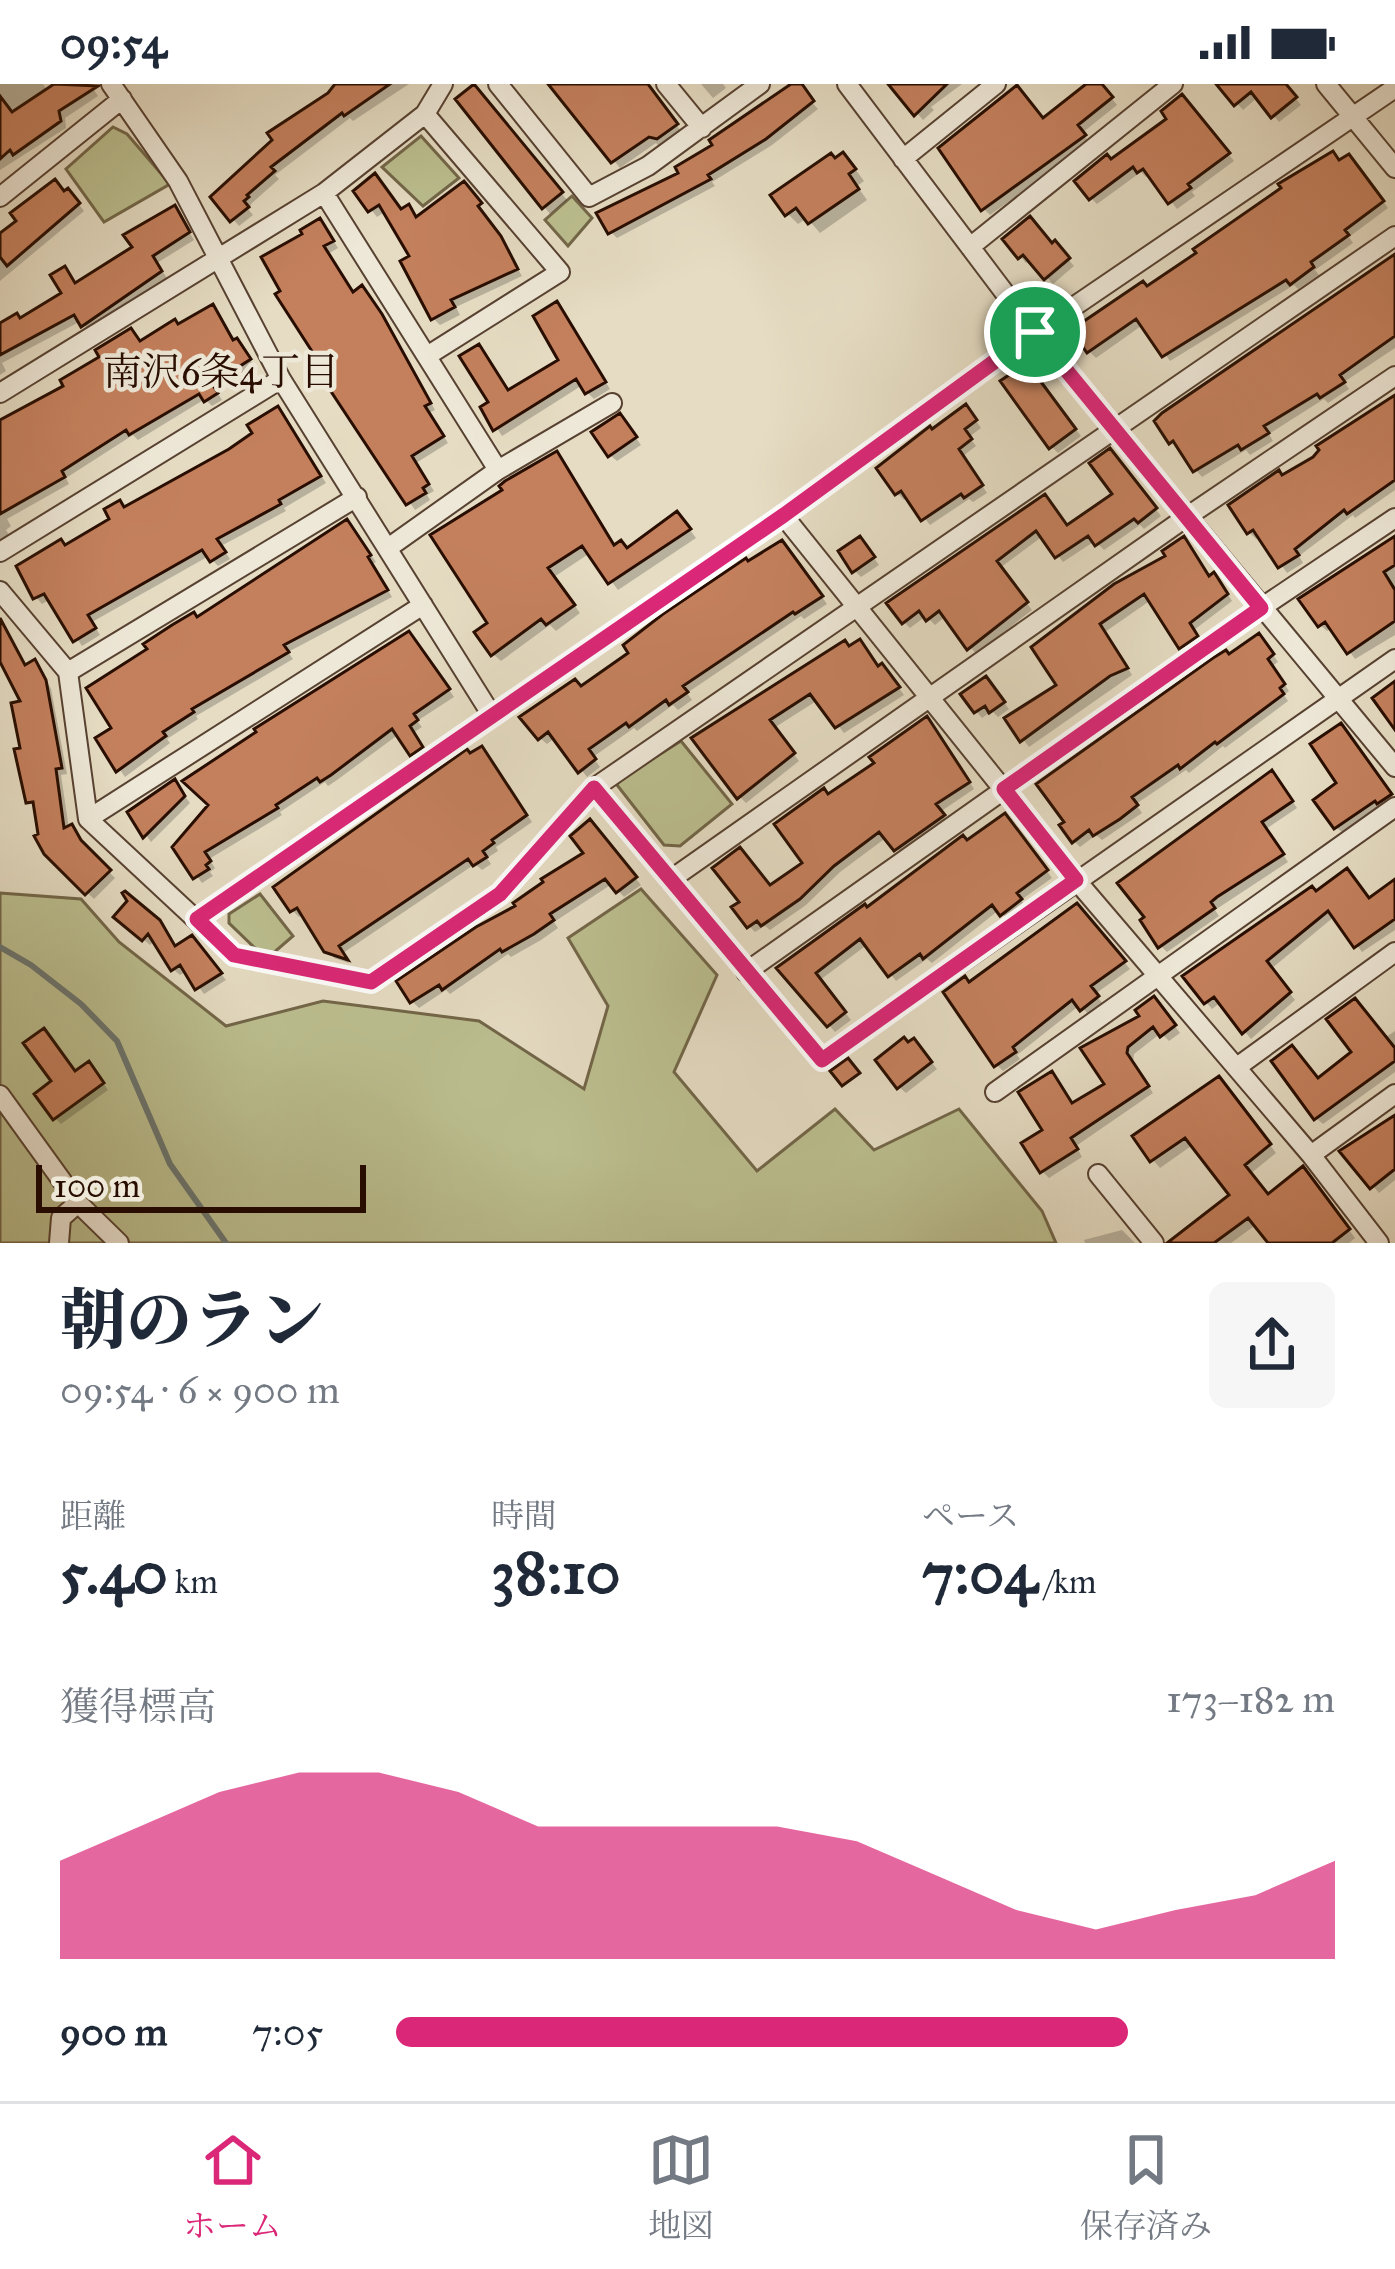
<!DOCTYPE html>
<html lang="ja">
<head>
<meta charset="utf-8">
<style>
	:root { --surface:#fff; --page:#f6f6f7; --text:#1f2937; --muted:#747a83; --line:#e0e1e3; --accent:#db2777 }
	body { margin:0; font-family:"IM FELL Great Primer","Noto Serif JP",serif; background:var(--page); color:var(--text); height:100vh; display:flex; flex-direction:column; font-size:45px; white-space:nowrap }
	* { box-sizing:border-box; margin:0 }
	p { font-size:39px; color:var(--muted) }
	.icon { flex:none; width:66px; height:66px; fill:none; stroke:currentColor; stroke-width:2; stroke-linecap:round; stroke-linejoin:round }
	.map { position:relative; height:1159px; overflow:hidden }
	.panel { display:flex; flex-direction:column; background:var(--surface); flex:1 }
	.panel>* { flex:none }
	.scale { position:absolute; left:36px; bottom:30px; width:330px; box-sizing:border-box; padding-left:12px; border:6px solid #280d00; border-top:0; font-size:33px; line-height:42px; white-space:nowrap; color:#280d00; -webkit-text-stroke:9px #eee8d8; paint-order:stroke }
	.pin { position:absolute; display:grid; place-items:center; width:102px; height:102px; color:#fff; margin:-51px; border:6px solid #fff; border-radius:50%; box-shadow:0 3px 12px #0007 }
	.round { display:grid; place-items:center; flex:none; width:126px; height:126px; border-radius:18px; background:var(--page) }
	.summary { display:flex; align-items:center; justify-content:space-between; height:204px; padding:0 60px }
	h1 { font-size:66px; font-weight:800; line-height:90px }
	.stats { display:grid; grid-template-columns:repeat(3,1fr); gap:18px; height:204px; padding:12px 60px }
	.stats div { display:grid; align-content:center }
	.stats b { font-size:60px; font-weight:800 }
	.stats small { font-size:33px; font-weight:400 }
	.stats p { font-size:33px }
	.chart { height:336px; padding:24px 60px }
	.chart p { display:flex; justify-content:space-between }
	.chart svg { width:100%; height:216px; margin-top:12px; fill:var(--accent); opacity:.7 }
	ul { padding:0 60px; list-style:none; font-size:39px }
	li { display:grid; grid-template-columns:192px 144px 1fr; align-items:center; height:90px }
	li i { height:30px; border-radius:15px; background:var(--accent) }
	.status { display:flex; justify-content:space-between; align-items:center; height:84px; padding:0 60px; background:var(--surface); direction:ltr }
	.status svg { height:33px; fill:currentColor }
	.tabs { display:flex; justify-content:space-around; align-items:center; height:168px; border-top:3px solid var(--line); background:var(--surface); font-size:33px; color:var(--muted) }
	.tabs a { display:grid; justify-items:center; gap:6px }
	.tabs .active { color:var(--accent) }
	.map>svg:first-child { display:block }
	.green { fill:#bbbe8f; stroke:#726648; stroke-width:3 }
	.shadow { fill:#0003 }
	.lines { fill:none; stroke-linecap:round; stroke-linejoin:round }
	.stream { stroke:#6b756f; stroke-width:6 }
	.building { fill:#c4805d; stroke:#280d00; stroke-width:3 }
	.street-casing { stroke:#574131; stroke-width:22 }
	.street { stroke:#eee8d8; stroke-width:18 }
	.route-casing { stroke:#fff; stroke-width:24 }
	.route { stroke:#db2777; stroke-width:15 }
	.labels { text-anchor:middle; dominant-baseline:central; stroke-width:9; stroke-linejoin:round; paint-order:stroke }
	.neighbourhood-label { font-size:39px; fill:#280d00; stroke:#eee8d8 }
</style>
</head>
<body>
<div class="status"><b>09:54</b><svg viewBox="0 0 49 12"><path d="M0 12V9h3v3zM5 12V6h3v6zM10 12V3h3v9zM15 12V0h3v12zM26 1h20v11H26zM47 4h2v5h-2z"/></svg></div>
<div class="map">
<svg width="1395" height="1159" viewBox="0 0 1395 1159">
	<rect width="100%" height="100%" fill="#e5dcc3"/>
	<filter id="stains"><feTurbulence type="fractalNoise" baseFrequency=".00167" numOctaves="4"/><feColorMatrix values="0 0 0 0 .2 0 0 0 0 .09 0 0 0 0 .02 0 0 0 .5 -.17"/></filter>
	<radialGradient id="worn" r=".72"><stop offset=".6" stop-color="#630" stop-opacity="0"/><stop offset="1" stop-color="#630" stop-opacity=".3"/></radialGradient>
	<!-- green -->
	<path class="green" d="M113,43L127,50L170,100L104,138L66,85Z
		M421,52L459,94L423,122L382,83Z
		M572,112L592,134L568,162L545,136Z
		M681,657L732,720L680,762L664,761L617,701L619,696Z
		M641,805L717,891L674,988L757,1087L835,1025L874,1066L959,1025L1042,1127L1056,1159H0V809L81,815L119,858L226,942L323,917L479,937L584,1005L608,922L568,854Z
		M260,810L293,852L271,871L258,867L229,839V830Z"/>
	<!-- shadow -->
	<path class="shadow" d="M0,0H43L46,5L54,0H90L98,12L65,34L66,44L0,86Z
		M340,0H409L353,37L350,34L275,91L279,95L252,119L248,125L253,131L239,142L214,113Z
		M552,0H642L682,48L661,64L656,59L620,84Z
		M701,0H723L726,4L713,14Z
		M795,0L818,25L772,61L712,98L715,102L617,154L611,148Z
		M906,0H962L931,23L934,26L923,36L898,7Z
		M1091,0H1100L1117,21L1082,49L1090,59L990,131L984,125L1044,38Z
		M1220,0H1284L1301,21L1279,38L1258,13L1243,26Z
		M480,10L567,116L550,130L459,16Z
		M1188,20L1234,77L1192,108L1195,112L1177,125L1150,90L1146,93L1141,88L1097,120L1091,114L1112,79Z
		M1355,80L1388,124L1349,153L1353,159L1315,186L1319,191L1298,205L1294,201L1170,277L1144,240L1096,274L1089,267L1148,205Z
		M853,82L864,97L857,102L867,116L820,149L807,134L798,140L788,130Z
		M471,107L522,192L456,223L460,231L440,241L433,234L413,173L386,127L377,133L357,108L415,130L418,136Z
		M65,110L74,114L84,127L0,197V147Z
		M175,125L194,156L157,179L167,194L90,248L81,237L2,279L6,287L0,291V242L21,237L136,164Z
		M326,145L338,164L328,170L354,210L368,212L388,240L435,326L429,329L448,359L416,379L434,407L427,411L430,416L415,426L346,324L279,211Z
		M1006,155L1055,160L1074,182L1053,200L1031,175L1026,179Z
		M1395,171V264L1344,298L1349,305L1328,319L1324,315L1269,350L1273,357L1250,371L1246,366L1202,393L1172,358Z
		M557,221L610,305L594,315L581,302L502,352L484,324L562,277Z
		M213,224L255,283L217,308L222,316L212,322L205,315L138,356L133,351L66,394L69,400L7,435L11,442L6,446L9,451L0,455V341L141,260Z
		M1033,289L1081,352L1058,369L1052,363Z
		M1395,314V406L1355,434L1353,431L1299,472L1303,479L1287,489L1261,452L1256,455L1249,448L1283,394L1315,375Z
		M972,331L981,344L969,353L976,362L963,372L987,409L973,418L969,415L930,441L908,413L904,416L897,409L932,349Z
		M284,332L326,399L284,424L286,427L221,462L230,475L218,482L209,472L92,538L100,551L82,562L51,515L42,520L36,513L66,464Z
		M626,340L641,361L617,377L610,371Z
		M1116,375L1161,432L1144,445L1140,441L1104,466L1095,457L1063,478L1043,452L1000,484L1032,526L976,570L946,532L935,541L926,532L910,544L904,538L1044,414L1068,444L1116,411Z
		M564,379L616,464L628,467L684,438L696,454L618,506L590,469L554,493L580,529L556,547L550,541L501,577L493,570L491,540Z
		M353,445L376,478L372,480L392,513L288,568L293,575L196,632L198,635L167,655L170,659L125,693L99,655Z
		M1395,454V551L1355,575L1332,544L1327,547L1320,541Z
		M866,463L879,481L861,493L855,487Z
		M788,466L827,520L804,535L801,532L687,609L692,616L678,626L673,621L637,647L634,644L593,673L600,683L587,693L556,653L547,660L540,654L582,605Z
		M1169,473L1220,498L1232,517L1194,546L1203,559L1188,570L1151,516L1105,548L1132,591L1029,663L1008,635L1060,602L1035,564Z
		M7,552L27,583L35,579L41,585L51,605L67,690L61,691L69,745L78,750L87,766L115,794L94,815L46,769L35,724L29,717L23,666L25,619L3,577L0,578V555Z
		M414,556L454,613L417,637L422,643L413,649L427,670L419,676L399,650L337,696L328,702L325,698L280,728L282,731L209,775L215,784L210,788L213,792L202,799L176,763Z
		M1265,559L1278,578L1272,582L1289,607L1284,611L1288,617L1225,664L1223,662L1189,689L1186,686L1136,720L1142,729L1102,756L1096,751L1080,763L1074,757L1229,574Z
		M879,585L888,589L904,611L844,649L818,616L774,644L799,677L746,719L740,713L715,640Z
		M992,602L1009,625L998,633L992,627L982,634L976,627Z
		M933,642L974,705L940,728L949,739L903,771L887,753L840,788L806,821L770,846L765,842L755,848L749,842L771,804L806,780L829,713Z
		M1347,649L1395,716L1343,749L1336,743Z
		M488,672L532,738L496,763L498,767L487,774L491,780L482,786L475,780L343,869L349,879L334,874L304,829L299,833L292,826Z
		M1278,696L1297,724L1266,745L1288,778L1215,826L1219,832L1167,868L1161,862Z
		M175,699L190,719L151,758L131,729Z
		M1011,739L1052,794L1021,816L1026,823L1008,836L999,826L932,879L927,875L896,897L868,860L820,896L851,936L835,948L780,885Z
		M596,745L641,801L624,813L612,800L554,838L558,844L541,856L511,873L508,870L450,910L446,906L419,924L412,917L587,770Z
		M1395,798V846L1362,868L1335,832L1271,885L1295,916L1251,955L1221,918L1212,925L1206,918L1316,811L1369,817Z
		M1083,830L1130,885L1095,910L1103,920L1089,931L1080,921L1017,971L1020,975L1003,987L997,981L970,901Z
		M118,833L176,864L198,861L226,896L204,910L187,887L180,891L173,885L155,856L150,861Z
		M1160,922L1180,949L1169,957L1161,949L1134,970L1133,978L1153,1009L1076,1062L1082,1073L1049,1094L1042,1087L1073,1022L1108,1001L1084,965Z
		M1395,947V988L1323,1040L1316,1034L1318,998Z
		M920,964L937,985L906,1009L899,1003Z
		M95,988L108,1006L61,1040L55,1034L76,990Z
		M1226,1003L1276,1069L1250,1090L1269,1113L1310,1094L1355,1154L1349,1159H1272L1257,1140L1231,1159H1176L1174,1155L1233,1112L1194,1060L1160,1084L1153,1076Z
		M1395,1033V1096L1379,1109L1344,1068Z
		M1122,1146L1135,1159H1085L1084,1156Z"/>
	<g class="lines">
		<!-- stream -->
		<path class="stream" d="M0,863L31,881L81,920L117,957L170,1080L226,1159"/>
	</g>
	<!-- building -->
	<path class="building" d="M54,0L98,2L59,27L61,37L13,71L10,66L0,75V12L12,28Z
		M335,0H390L344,32L342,29L271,83L275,87L247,111L249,113L244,117L249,123L230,138L210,113L272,56L267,49L328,9Z
		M474,0L563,108L542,125L455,15Z
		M548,0H648L678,40L657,55L649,53L611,79Z
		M791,0H802L814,17L766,55L708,91L711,95L608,150L596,129L678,89L675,83L712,61L709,56Z
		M888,0H947L914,32Z
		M1086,0H1102L1113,13L1078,41L1086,51L981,127L938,64L1017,1L1043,34Z
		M1216,0H1286L1297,13L1271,34L1251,8L1234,22Z
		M1182,10L1230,69L1188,100L1191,104L1168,120L1143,85L1137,89L1133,83L1089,116L1074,97L1107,70L1111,75L1166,35L1161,27Z
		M1333,67L1339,76L1349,70L1384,117L1345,146L1349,151L1311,178L1314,183L1290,201L1286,196L1162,273L1136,235L1087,269L1071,246L1143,197L1147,202L1196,169L1193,165L1281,104L1278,100Z
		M843,68L856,85L849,90L859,105L808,140L796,124L785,132L770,111L831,69L835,74Z
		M375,89L401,125L409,120L416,133L464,97L482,119L478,122L501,152L518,185L451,216L455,223L431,236L400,177L409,172L379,121L368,128L353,107Z
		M55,95L64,107L68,104L80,119L7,182L0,173V149L16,137L10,129Z
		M175,121L190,148L153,172L162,187L81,243L74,231L0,271V239L17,229L20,234L61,209L50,191L65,182L75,199L132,163L123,151Z
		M1030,132L1052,159L1055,156L1070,174L1044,196L1023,171L1018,175L1002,155Z
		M320,134L334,157L324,162L353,208L362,201L382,230L431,319L425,322L444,352L412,372L429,400L423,404L426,409L406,421L330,306L315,272L275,210L280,207L261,173L302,150L300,146Z
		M1395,170V252L1340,291L1345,298L1320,314L1317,310L1264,342L1269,349L1241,366L1238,361L1193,388L1173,357L1169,360L1154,337L1162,329Z
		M557,217L606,298L585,310L576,295L493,347L480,323L488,318L459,272L479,260L508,306L558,276L533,232Z
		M213,220L233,256L237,254L251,275L212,300L218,309L204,318L199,310L129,351L126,346L62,387L65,393L0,430V336L63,302L60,296L99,273L95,266L131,244L140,257L175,235L178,240Z
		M1027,279L1076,345L1049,365L1000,297Z
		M1395,311V396L1347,430L1344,426L1295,465L1299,471L1278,484L1253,446L1247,450L1228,421L1279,386L1282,391L1313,373L1319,366L1316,362Z
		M966,320L977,336L965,345L972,355L959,365L983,401L964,414L961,410L921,437L901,407L895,411L876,384L930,342L932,345Z
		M278,322L321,392L279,416L281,420L217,455L226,468L210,478L202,466L88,531L96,544L73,558L44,510L33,515L16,482L61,455L65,461L109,435L104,425L120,416L124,423L229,365L252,349L247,341Z
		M620,329L637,353L608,373L591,348Z
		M1110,364L1157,424L1138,439L1134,435L1095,462L1088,452L1055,474L1036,447L997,477L1028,518L967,566L939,527L926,537L919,527L902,540L886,519L1045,410L1067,441L1112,410L1089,379Z
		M557,367L614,461L621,456L627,464L677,427L691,445L608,500L582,462L548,484L575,521L546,541L541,535L491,572L474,548L487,539L430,451L502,406L499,402L505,397Z
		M347,435L371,471L368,473L388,506L284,561L289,568L192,625L194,628L163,648L166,652L116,688L95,654L111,644L86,604L147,565L143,560L172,541L194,528L197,533Z
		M860,452L875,473L852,489L838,467Z
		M1184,452L1209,492L1214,488L1228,510L1190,539L1198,552L1179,565L1144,510L1100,540L1128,584L1110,592L1020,658L1004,634L1056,601L1031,563L1114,500L1165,472L1162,467Z
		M1395,452V481L1384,488L1395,506V537L1347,570L1325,538L1318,543L1298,515Z
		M782,456L823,512L795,530L793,528L683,602L688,608L669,621L666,616L629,643L626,639L589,665L596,675L578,689L548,648L538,656L519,633L575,595L581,602L628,569L623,561L663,530L746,474L748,477Z
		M0,534L25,581L35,575L46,596L62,684L56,685L64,744L72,740L81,756L111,786L85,811L44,770L34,752L38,750L33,718L26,719L14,665L20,664L11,619L20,617L0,578Z
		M409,547L450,605L414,630L418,636L410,642L423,663L410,672L392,645L331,691L320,698L317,694L276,721L278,724L205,768L211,777L206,781L209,785L193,795L172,763L208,721L182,697L256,648L254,645Z
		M1259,549L1274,570L1268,575L1285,600L1280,604L1284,610L1217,660L1215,658L1180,685L1178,681L1132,713L1138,721L1120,735L1093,752L1089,746L1072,759L1059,741L1064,738L1036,700L1213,574L1226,566L1229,570Z
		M860,555L878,582L882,579L900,603L835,644L810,610L770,636L795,669L737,715L691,654L845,556L849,562Z
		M986,592L1005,618L989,629L985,622L974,629L960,610Z
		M1395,597V646L1372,614Z
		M927,632L970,698L936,720L945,731L894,767L879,748L834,782L800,815L761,842L757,837L747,844L731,823L739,818L712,784L740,763L770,801L802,779L774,740L824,704L828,710L874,679L869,673Z
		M1341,639L1392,710L1377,720L1375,717L1334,745L1313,716L1336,699L1310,660Z
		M482,662L527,731L492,756L494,759L483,767L487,773L473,782L468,775L339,862L348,876L324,868L297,824L290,828L273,803L467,665L470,669Z
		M1272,686L1293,717L1262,738L1284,770L1217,813L1211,818L1215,824L1158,864L1140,836L1144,833L1117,799Z
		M175,695L185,712L143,754L127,728Z
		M1005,729L1048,786L1017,809L1022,815L1000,832L992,821L923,875L920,870L888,893L860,855L816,889L846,928L827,943L776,884L865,820L867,823L963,751L967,756Z
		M590,735L637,793L616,809L605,795L550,830L554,836L534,850L502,868L500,865L442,906L439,901L410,919L396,897L476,843L515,822L513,819L543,798L541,795L583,769L570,752Z
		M1347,784L1369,814L1395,795V835L1354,864L1328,827L1267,877L1291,908L1242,950L1214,913L1204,920L1182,892L1312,802L1316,807Z
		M125,807L160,836L175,862L192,851L222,889L195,906L180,881L171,887L148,850L142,857L113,833L127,817L122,809Z
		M1077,819L1126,877L1091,902L1099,912L1080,927L1072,916L1013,963L1016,968L994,983L943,908L965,892L969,898Z
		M1154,912L1176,941L1160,953L1153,943L1128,963L1127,969L1149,1002L1071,1054L1078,1065L1040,1089L1021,1059L1042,1046L1018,1008L1052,987L1072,1019L1104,1000L1080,964L1139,932L1135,926Z
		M1355,914L1395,964V977L1314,1036L1271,977L1292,961L1318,994L1351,968L1326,935Z
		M44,944L75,987L89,977L104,999L53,1036L34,1010L51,997L23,959Z
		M904,953L908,958L914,954L932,978L897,1005L875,976Z
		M848,974L860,989L842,1002L830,987Z
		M1219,992L1271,1060L1245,1081L1268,1110L1303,1082L1350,1145L1332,1159H1268L1248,1134L1214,1159H1167L1229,1111L1185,1054L1150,1078L1132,1052Z
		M1395,1031V1085L1370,1105L1339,1067Z"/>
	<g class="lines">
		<defs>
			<path id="street" d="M111,0L178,97L281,295L491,630
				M498,0L589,113L648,82L760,0
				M666,0L702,44
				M847,0L1035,249L1395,683
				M1326,0L1395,84
				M425,30L560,188L427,272
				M903,75L996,0
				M324,109L498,386
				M0,113L122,15
				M970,163L1173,0
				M0,309L324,109L425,30L443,0
				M783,431L1076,796L1311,1071L1379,1159
				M388,464L498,386L612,319
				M0,468L281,295
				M0,507L68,588L88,735L234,871L371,898L500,810L594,704L1395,152
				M68,588L357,413
				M594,704L822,976L1395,575
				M88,735L423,521
				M670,796L1188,432L1395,292
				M197,835L783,431L1035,249L1395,4
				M746,888L1261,524L1395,434
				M1237,983L1395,868
				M995,1008L1395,723
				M0,1011L78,1119L119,1159
				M1311,1071L1395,1010
				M1098,1090L1154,1159
				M59,1159L61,1134L78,1119"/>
		</defs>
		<!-- street casing -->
		<use href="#street" class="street-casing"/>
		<!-- street -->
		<use href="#street" class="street"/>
	</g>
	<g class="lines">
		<defs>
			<path id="route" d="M1035,248L1261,524L1004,705L1076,796L822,976L594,704L500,810L371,898L234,871L197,835L784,431Z"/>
		</defs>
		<!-- route casing -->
		<use href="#route" class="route-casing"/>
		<!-- route -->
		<use href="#route" class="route"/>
	</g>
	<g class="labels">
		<!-- neighbourhood labels -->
		<g class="neighbourhood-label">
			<text x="221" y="288">南沢6条4丁目</text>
		</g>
	</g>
	<rect width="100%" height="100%" filter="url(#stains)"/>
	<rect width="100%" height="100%" fill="url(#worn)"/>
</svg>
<div class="scale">100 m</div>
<div class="pin" style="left:1035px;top:248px;background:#1e9e55"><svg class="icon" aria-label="arrive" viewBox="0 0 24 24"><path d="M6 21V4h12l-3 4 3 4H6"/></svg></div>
</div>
<section class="panel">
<div class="summary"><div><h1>朝のラン</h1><p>09:54 · 6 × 900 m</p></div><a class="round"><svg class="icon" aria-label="share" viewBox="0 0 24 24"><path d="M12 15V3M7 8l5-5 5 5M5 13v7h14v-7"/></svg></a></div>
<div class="stats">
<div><p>距離</p><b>5.40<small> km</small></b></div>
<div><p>時間</p><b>38:10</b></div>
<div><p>ペース</p><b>7:04<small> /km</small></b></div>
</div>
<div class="chart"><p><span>獲得標高</span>173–182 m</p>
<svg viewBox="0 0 160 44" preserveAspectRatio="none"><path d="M0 44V24L10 17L20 10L30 6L40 6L50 10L60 17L70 17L80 17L90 17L100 20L110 27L120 34L130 38L140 34L150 31L160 24V44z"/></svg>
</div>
<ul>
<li><b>900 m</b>7:05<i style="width:78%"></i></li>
</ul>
</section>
<nav class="tabs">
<a class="active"><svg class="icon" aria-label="home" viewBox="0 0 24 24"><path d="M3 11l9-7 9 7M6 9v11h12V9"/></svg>ホーム</a>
<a><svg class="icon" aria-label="map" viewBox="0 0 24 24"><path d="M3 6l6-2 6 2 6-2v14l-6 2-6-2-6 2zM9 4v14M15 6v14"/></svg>地図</a>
<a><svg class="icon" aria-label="saved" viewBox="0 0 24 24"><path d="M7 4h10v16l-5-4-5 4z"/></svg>保存済み</a>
</nav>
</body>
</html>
